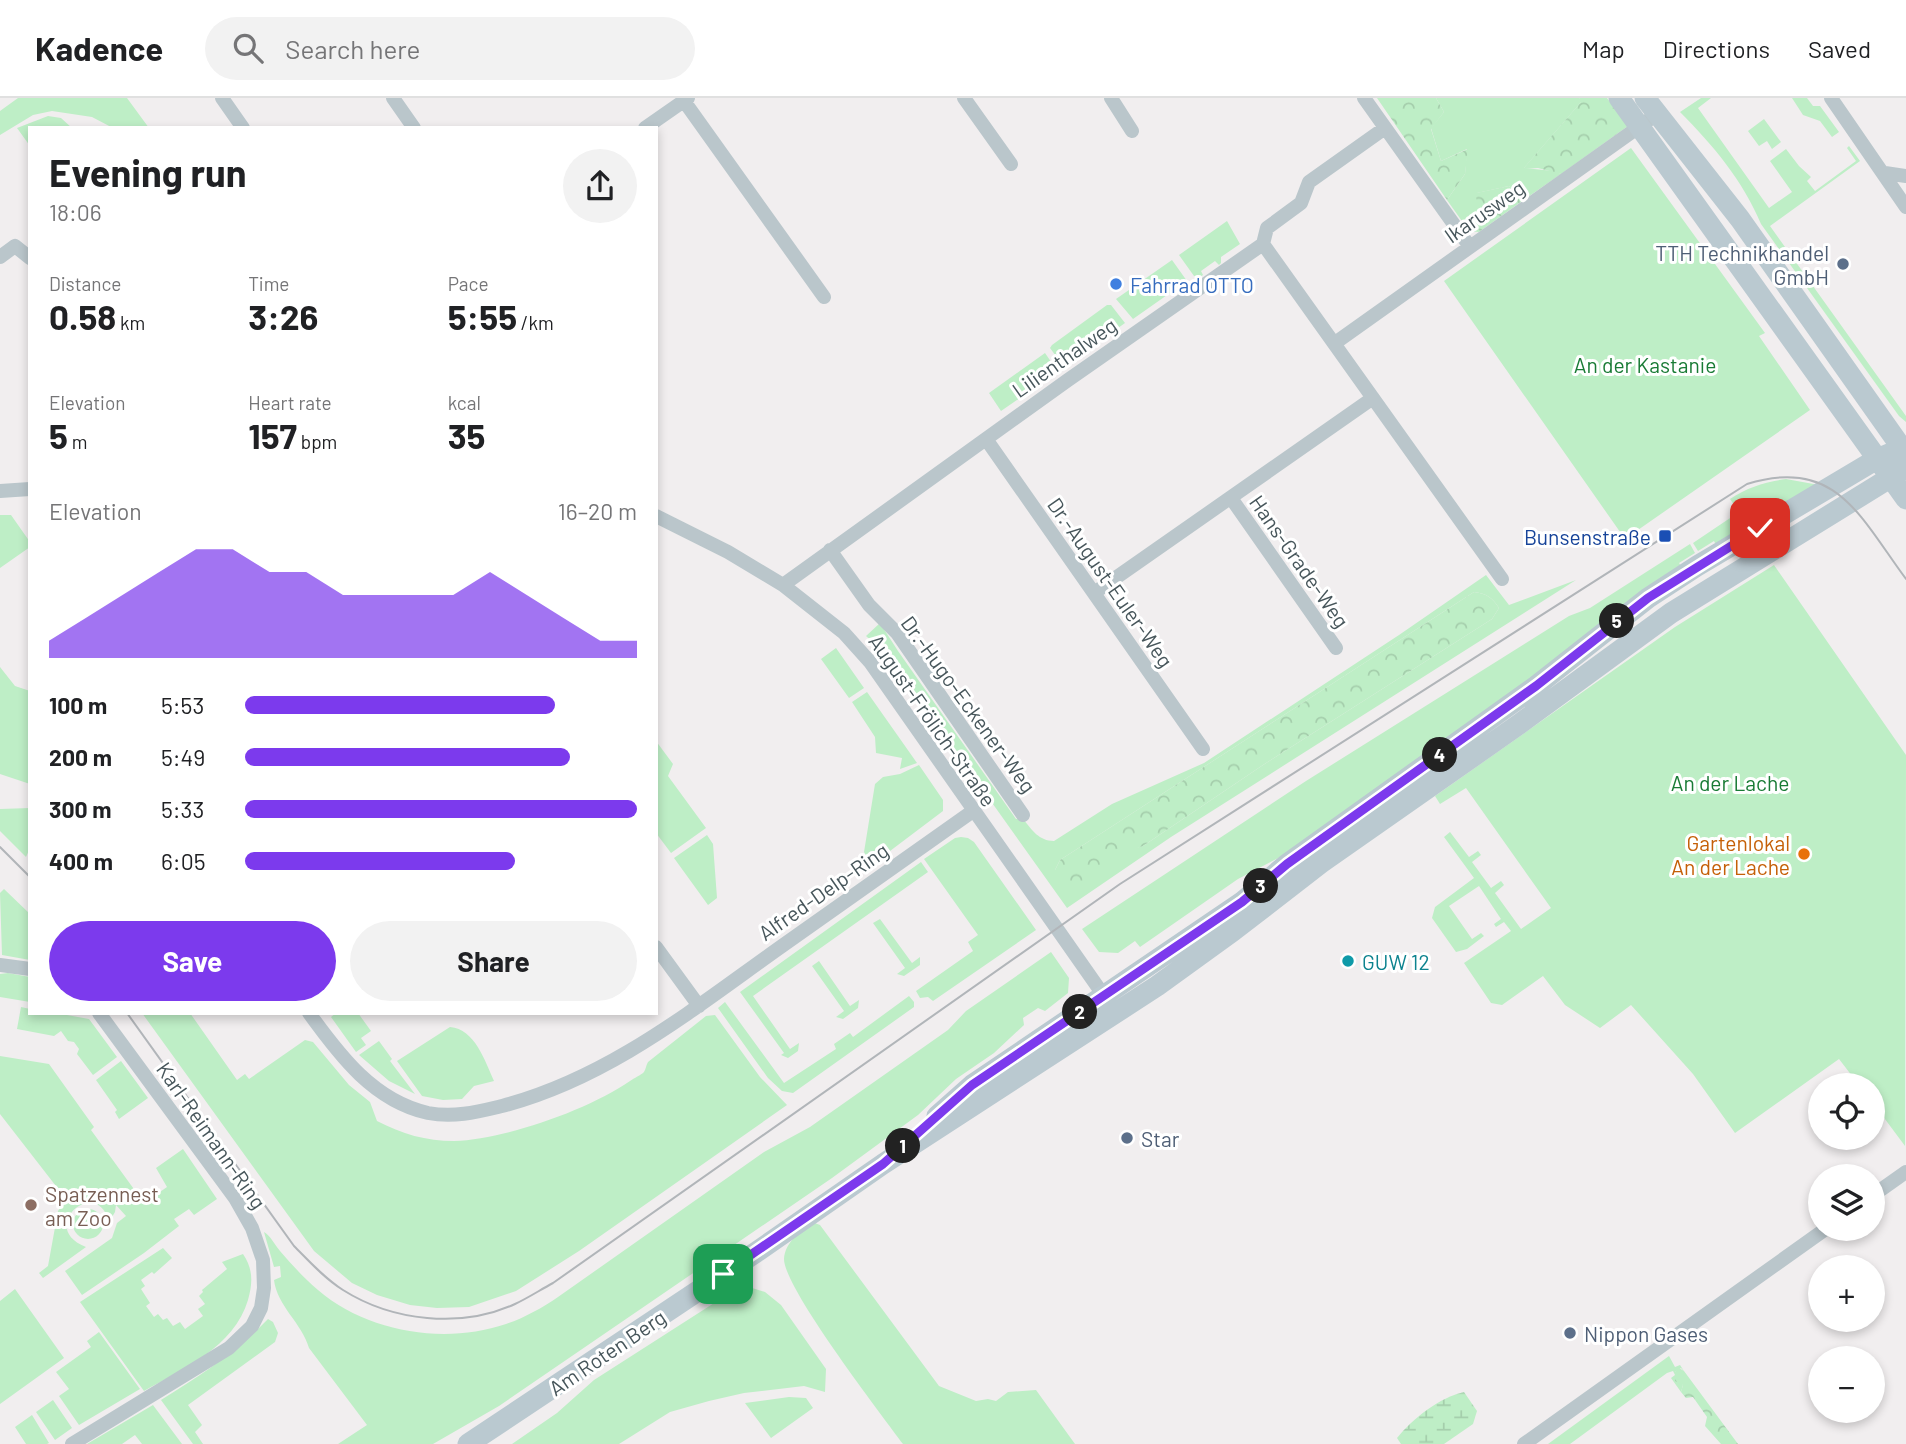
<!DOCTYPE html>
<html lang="en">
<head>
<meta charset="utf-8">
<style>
	:root { --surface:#fff; --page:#f2f2f2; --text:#202124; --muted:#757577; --line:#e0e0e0; --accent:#7c3aed }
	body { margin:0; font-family:Barlow,sans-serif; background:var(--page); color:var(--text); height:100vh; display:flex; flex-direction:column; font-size:26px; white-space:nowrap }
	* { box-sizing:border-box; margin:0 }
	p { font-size:23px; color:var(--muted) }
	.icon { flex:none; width:38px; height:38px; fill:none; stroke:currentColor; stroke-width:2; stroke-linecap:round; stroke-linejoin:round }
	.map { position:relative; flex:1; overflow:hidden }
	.panel { position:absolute; left:28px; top:28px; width:630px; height:889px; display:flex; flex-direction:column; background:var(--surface); border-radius:0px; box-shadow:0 4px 10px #0003 }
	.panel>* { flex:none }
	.controls { position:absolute; left:1808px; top:975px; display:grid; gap:14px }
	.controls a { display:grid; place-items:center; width:77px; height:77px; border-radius:50%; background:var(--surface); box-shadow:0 4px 10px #0003; font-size:35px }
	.pin { position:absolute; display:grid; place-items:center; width:60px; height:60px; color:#fff; margin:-30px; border-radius:14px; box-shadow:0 4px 10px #0006 }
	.km { position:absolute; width:35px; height:35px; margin:-18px; border-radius:50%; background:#222; color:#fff; font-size:19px; line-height:35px; text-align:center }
	.round { display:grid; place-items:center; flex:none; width:74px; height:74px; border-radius:37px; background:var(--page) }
	.overview { display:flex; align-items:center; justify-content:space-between; height:119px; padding:0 21px }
	h1 { font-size:38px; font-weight:700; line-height:52px }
	.figures { display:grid; grid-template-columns:repeat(3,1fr); gap:10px; height:119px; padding:7px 21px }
	.figures div { display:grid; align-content:center }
	.figures b { font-size:35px; font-weight:700 }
	.figures small { font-size:19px; font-weight:400 }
	.figures p { font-size:19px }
	.chart { height:196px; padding:14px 21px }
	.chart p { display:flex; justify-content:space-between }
	.chart svg { width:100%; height:126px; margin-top:7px; fill:var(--accent); opacity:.7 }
	.action { display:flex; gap:14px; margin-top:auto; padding:14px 21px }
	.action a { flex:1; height:80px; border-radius:42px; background:var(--accent); color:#fff; font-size:28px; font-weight:700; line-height:80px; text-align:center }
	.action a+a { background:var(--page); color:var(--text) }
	ul { padding:0 21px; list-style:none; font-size:23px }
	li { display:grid; grid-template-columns:112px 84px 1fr; align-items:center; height:52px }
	li i { height:18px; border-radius:9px; background:var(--accent) }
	header { display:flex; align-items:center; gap:42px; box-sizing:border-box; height:98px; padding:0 35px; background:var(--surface); border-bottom:2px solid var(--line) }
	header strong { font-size:33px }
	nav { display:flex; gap:38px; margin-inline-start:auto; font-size:24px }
	.search { width:490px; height:63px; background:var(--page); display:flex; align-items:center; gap:18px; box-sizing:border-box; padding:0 24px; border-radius:38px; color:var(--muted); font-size:26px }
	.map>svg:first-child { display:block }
	.green { fill:#beeec6; fill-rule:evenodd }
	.forest { fill:url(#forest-crowns) }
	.wetland { fill:url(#wetland-marsh) }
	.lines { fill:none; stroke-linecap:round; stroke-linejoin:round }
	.minor { stroke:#bac6cb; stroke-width:14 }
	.secondary { stroke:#bac9d0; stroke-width:21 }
	.tram { stroke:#b1b5b9; stroke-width:2 }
	.route-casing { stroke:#fff; stroke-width:14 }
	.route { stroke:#7c3aed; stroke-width:9 }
	.service-dot { fill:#5c6f8a; stroke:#fff; stroke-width:2.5 }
	.shop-dot { fill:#3f7fe0; stroke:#fff; stroke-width:2.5 }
	.transit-dot { fill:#1a4fb4; stroke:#fff; stroke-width:2.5 }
	.food-dot { fill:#e8710a; stroke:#fff; stroke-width:2.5 }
	.culture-dot { fill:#0f9aa8; stroke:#fff; stroke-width:2.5 }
	.education-dot { fill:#8d6e63; stroke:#fff; stroke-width:2.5 }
	.labels { text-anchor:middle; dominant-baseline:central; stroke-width:6; stroke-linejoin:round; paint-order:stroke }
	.street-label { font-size:21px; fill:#47565b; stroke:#fff }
	.service-label { font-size:21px; fill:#4e5e75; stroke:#fff; text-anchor:start }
	.shop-label { font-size:21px; fill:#366cbe; stroke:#fff; text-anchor:start }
	.park-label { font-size:21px; fill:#197b35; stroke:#fff }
	.transit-label { font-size:21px; fill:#164399; stroke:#fff; text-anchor:end }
	.food-label { font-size:21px; fill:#c56008; stroke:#fff; text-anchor:end }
	.culture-label { font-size:21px; fill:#0d838f; stroke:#fff; text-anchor:start }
	.education-label { font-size:21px; fill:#785e54; stroke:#fff; text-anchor:start }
</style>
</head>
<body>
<header>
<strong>Kadence</strong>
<div class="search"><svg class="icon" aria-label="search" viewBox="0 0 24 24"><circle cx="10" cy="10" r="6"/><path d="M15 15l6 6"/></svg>Search here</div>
<nav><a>Map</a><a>Directions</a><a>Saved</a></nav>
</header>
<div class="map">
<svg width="1906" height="1346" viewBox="0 0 1906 1346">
	<defs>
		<pattern id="forest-crowns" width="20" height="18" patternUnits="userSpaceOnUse" patternTransform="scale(1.75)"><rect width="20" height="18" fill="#beeec6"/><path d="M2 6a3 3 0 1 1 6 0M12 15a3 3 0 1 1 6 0" fill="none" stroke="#a5ceac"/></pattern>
		<pattern id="wetland-marsh" width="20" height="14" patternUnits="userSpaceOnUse" patternTransform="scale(1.75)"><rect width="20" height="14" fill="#beeec6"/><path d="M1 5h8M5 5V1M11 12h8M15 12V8" fill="none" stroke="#a5ceac"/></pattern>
	</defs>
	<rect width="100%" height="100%" fill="#f1eeef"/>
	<!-- green -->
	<path class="green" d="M18,0H127L149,30H113L92,19L52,13L33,17L0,37V13Z
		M1436,0H1579L1582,3L1524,70L1554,73L1561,76L1525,101L1509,88L1477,95L1479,134L1469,133L1447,102L1465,76L1467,51L1441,63L1431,30L1444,14Z
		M1701,0H1711L1698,10L1769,110L1792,94L1770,63L1786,51L1799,68L1811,79L1807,83L1815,93L1856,63L1847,50L1849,48L1860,63L1770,128L1906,318V324L1899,318L1761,126C1743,83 1713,47 1680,14Z
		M1792,0H1807L1813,8H1820L1839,34L1832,39L1820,23L1803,17Z
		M48,18L61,20L72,30H30V48L17,30Z
		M1764,21L1781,44L1772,51L1767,43L1759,48L1748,33Z
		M1631,50L1765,235L1759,238L1810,312L1625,441L1444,183Z
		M1227,123L1240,146L1221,159V165L1219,167L1215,163L1201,173L1203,177L1200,179L1194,178L1179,157Z
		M1172,162L1187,183L1133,221L1116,201Z
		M1107,207H1111L1125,225L1064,269L1050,250L1052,247Z
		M1045,255L1058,274L1001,313L989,295Z
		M1786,381L1819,387L1716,447L1714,443L1698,453L1693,445L1739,414L1730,401C1748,389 1765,384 1786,381Z
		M0,417H11L30,444V449L0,470Z
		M1690,446L1695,455L1679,465L1681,468L1537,578L1286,756L1238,781L1140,849L1135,843L1118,855L1099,854L1082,831L1306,683L1569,518L1590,510Z
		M1774,467L1906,657L1905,1048L1873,1005L1872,987H1859L1839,961L1735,1035L1693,976L1631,907L1600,930L1565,907L1543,878L1502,907L1491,905L1464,865L1511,833L1504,824L1496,829L1494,826L1501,821L1479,788L1449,808L1472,841L1481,835L1484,838L1467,851L1456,854L1432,820L1435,809L1474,780L1444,739L1450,734L1469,759L1478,753L1481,757L1472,764L1491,790L1501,783L1504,787L1495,795L1521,831L1551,810L1466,690L1440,706L1435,698L1675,529Z
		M1486,477L1509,507L1576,482L1171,739L1067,810L886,556L866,538L880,525L898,553L1016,721H1023C1032,732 1039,743 1054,743L1112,706L1204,665L1399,537ZM1474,494C1487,496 1492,499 1499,510L1492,521L1263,667L1143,748L1055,772L1060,762Z
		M836,550L864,590L849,600L821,561Z
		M0,569L15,588L30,593V686L0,676Z
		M867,594L917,665L900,671L902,660L876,655L875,639L852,604Z
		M656,643L673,666L668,678L706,730L671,755L656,735Z
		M919,667L943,702V713L890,753L884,745L875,751L881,760L870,766L864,754L875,686L883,679L900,676Z
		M30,710V750L26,759L0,733V711Z
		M707,737L713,746L717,800L708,807L674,760Z
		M961,739L968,740L974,744L1036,832L933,903L928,899L920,900L916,893L973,853L968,844L978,837L924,761L955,740Z
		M921,764L928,774L753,898L790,951L799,945L798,953L788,960L781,957L784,955L740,894Z
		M4,791L30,816V862L2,857L0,795Z
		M880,821L912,865L920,859V867L904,878L897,876L905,870L873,825Z
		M1051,854L1069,880L1068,895L1045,913L1038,910L1023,920L1024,927L994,955L956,981L918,1017L832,1080L499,1308L433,1346H338L367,1327L309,1250C302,1225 277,1208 274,1182L281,1179L280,1168L274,1169L264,1134C270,1137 275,1147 280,1153C292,1167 304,1180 318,1192C367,1234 444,1247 506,1226C524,1220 542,1210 558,1199L764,1054L810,1029L948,932L966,913Z
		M819,863L850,908L859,902L858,910L843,921L836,919L844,913L812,868Z
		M8,875L30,879V904L0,899V876Z
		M909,898L914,904V909L793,995L782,993L768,980L718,910L725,904L784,985L836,951L834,946L850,935L853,939Z
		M21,909L30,911V915H56L89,921L117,959L93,977L77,956L79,951L74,944L68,943L61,933L54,938L17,931Z
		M142,915H190L237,982L245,976L249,981L305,942L313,944L349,987L370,1004L377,1023C402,1036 426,1043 454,1043C506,1041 588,1012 630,983C634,980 641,977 644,974C646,971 646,967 648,964L706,918L715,917L760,979L787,1007L579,1153L516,1193L469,1209L437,1210L410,1207L377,1197L352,1185L314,1153Z
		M336,915H358L371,933L361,940L366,947L356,954L331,919Z
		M450,929C475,931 485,963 494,983L474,988L462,1001L443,1002L422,998L397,963Z
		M379,943L392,961L390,963L415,996L389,983L359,957Z
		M0,958L49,966L94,1029L91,1032L144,1105L167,1089L156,1070L183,1051L217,1101L194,1117L189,1111L174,1121L179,1128L144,1155L82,1197L65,1173L112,1140L117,1125L126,1118L116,1107L115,1114L109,1124C97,1076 36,1130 86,1149L43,1180L39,1175L48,1168L58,1113L66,1101L0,1016Z
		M121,963L148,1000L119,1021L115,1014L117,1012L96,982Z
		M73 1126a15 15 0 1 1 30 0a15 15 0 1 1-30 0Z
		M812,1124L820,1127L939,1288L976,1303L988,1301L996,1303L1008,1294L1036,1292L1075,1346H903C881,1316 784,1190 784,1161C785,1144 801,1133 812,1124Z
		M163,1150L172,1160L154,1176L152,1174L141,1182L145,1188L141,1191L150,1205L146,1208L154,1219L158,1216L163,1222L167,1220L173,1228L180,1224L185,1231L203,1218L198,1211L205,1206L199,1198L203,1194L202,1192L227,1171L222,1164L243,1156C253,1171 253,1184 248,1202C234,1249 183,1271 144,1293L80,1204Z
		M746,1188L765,1194L781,1207L826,1271L825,1294L804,1288L744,1295L709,1303L670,1314L619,1346H512L557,1315L594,1282L736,1191Z
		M15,1191L64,1260L0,1306V1203Z
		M268,1221L273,1224L278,1235L275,1244L188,1307L202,1327L195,1334L203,1346H193L161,1302C200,1278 236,1254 268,1221Z
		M99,1234L140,1291L79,1327L59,1298L69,1291L56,1274L91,1249L87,1243Z
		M1669,1258L1675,1269L1680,1267L1684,1273L1681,1270L1675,1274L1683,1287L1681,1294L1671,1280L1675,1277L1673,1273L1667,1275L1570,1346H1548Z
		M789,1299L806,1300L813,1310L771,1340L745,1305Z
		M53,1302L72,1330L55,1342L36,1314Z
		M153,1307L182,1346H142L135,1337L122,1346H87Z
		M32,1317L49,1345L47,1346H26L15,1329Z"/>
	<!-- forest -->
	<path class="forest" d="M1377,0H1436L1444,14L1431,31L1441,63L1468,51L1465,76L1447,102Z
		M1579,0H1607L1628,28L1561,76L1538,70L1523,71L1581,4Z
		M1509,88L1525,101L1479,134L1476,95Z
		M1474,494C1487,496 1492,499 1499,510L1492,521L1263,667L1143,748L1124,755L1114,769L1077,792L1066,793L1055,772L1060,762Z
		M1679,1270L1684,1273L1738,1346H1721L1705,1328L1707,1319L1693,1299L1686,1300L1681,1294L1683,1287L1675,1283V1274Z"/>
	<!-- wetland -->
	<path class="wetland" d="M1464,1294L1477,1313L1473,1326L1444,1346H1401L1397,1340C1412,1321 1440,1299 1464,1294Z"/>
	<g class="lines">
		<!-- minor -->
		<path class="minor" d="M222,0L243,30
			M393,0L414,30
			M964,0L1011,66
			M1111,0L1132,33
			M1364,0L1470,149
			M1831,0L1906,109
			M684,3L824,199
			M645,30L688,0
			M1885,75L1906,78
			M1263,146L1502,481
			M0,159L15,148L30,160
			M1335,245L1657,16
			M986,341L1203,651
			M0,393L30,391
			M1231,400L1336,550
			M656,418L728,454L783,487L844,535L870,564L1109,905
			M830,452L869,507L897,535L1023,717
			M783,487L1068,282L1263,146L1267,130L1301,105L1309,84L1385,30
			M1094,495L1373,300
			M656,849L699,908
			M0,867L30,871
			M309,915C340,958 374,1003 428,1015C454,1020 477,1014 502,1008C609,980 693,911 782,848C845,803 909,758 973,713
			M1872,1098L1906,1074
			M72,1346L229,1250L252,1228L261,1210L264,1190L263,1162L252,1130L235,1100L99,915
			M1524,1346L1827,1130"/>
		<!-- secondary -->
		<path class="secondary" d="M1619,0L1906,401
			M1645,0L1740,121L1906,356
			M937,1018L972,987L1242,804L1287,766L1536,588L1648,500L1697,468L1877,361L1906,349
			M468,1346L755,1155L883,1066L1157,888L1233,833L1321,765L1518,627L1671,515L1906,370"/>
		<!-- tram -->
		<path class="tram" d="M0,749L30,779
			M127,915L294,1148C309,1163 324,1180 343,1192C392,1223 461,1231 515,1206C528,1200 540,1192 553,1185L1120,786L1747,386C1836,358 1860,419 1906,481"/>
	</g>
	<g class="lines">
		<defs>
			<path id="route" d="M723,1176L883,1066L972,987L1242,804L1287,766L1536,588L1648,500L1760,430"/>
		</defs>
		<!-- route casing -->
		<use href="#route" class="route-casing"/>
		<!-- route -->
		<use href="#route" class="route"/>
	</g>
	<!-- markers -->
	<g class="service-dot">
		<circle cx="1843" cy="166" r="7"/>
		<circle cx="1127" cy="1040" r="7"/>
		<circle cx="1570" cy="1235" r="7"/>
	</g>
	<circle class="shop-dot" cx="1116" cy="186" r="7"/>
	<rect class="transit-dot" x="1658" y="431" width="14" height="14" rx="3.5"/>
	<circle class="food-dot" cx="1804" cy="756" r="7"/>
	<circle class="culture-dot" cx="1348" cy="863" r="7"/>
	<circle class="education-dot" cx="31" cy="1107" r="7"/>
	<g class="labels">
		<!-- street labels -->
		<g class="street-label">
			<text transform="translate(1484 113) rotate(-35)">Ikarusweg</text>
			<text transform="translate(1064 259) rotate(-35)">Lilienthalweg</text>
			<text transform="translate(1300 463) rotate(55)">Hans-Grade-Weg</text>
			<text transform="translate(1111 484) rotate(55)">Dr.-August-Euler-Weg</text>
			<text transform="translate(969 606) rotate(54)">Dr.-Hugo-Eckener-Weg</text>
			<text transform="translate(933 622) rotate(55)">August-Frölich-Straße</text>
			<text transform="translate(823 793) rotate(-35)">Alfred-Delp-Ring</text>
			<text transform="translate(212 1037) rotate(55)">Karl-Reimann-Ring</text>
			<text transform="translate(607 1254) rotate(-34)">Am Roten Berg</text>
		</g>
		<!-- service labels -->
		<g class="service-label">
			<text x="1829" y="154" text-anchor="end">TTH Technikhandel<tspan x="1829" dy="24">GmbH</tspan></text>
			<text x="1141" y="1040">Star</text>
			<text x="1584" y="1235">Nippon Gases</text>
		</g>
		<!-- shop labels -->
		<g class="shop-label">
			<text x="1130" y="186">Fahrrad OTTO</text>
		</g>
		<!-- park labels -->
		<g class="park-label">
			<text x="1645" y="266">An der Kastanie</text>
			<text x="1730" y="684">An der Lache</text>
		</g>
		<!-- transit labels -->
		<g class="transit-label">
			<text x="1651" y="438">Bunsenstraße</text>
		</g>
		<!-- food labels -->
		<g class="food-label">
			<text x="1790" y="744">Gartenlokal<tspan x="1790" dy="24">An der Lache</tspan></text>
		</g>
		<!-- culture labels -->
		<g class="culture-label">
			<text x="1362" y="863">GUW 12</text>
		</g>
		<!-- education labels -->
		<g class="education-label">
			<text x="45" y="1095">Spatzennest<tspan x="45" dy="24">am Zoo</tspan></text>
		</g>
	</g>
</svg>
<div class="controls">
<a><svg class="icon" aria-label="locate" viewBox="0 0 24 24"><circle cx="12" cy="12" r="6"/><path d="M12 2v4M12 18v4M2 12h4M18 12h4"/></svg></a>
<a><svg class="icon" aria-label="layers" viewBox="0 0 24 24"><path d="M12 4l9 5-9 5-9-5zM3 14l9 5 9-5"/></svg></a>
<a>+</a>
<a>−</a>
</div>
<div class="pin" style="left:723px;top:1176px;background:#1e9e55"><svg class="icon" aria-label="arrive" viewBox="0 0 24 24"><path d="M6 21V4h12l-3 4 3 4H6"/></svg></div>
<div class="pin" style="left:1760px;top:430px;background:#d93025"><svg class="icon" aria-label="check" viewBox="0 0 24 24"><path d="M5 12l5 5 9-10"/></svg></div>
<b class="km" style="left:903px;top:1048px">1</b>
<b class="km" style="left:1080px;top:914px">2</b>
<b class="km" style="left:1261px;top:788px">3</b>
<b class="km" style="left:1440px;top:657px">4</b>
<b class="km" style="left:1617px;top:523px">5</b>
<section class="panel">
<div class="overview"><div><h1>Evening run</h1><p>18:06</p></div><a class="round"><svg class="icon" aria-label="share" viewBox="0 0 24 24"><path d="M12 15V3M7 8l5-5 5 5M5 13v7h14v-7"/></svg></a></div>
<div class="figures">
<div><p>Distance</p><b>0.58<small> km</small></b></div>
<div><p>Time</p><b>3:26</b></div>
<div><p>Pace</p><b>5:55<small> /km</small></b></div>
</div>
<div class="figures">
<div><p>Elevation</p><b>5<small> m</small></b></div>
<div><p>Heart rate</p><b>157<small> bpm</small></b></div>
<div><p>kcal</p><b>35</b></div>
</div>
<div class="chart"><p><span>Elevation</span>16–20 m</p>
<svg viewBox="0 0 160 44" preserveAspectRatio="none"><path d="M0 44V38L10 30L20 22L30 14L40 6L50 6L60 14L70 14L80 22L90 22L100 22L110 22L120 14L130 22L140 30L150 38L160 38V44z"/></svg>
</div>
<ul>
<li><b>100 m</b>5:53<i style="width:79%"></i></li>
<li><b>200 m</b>5:49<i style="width:83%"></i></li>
<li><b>300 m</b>5:33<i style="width:100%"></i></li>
<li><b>400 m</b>6:05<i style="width:69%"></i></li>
</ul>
<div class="action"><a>Save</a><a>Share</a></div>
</section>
</div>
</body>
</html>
